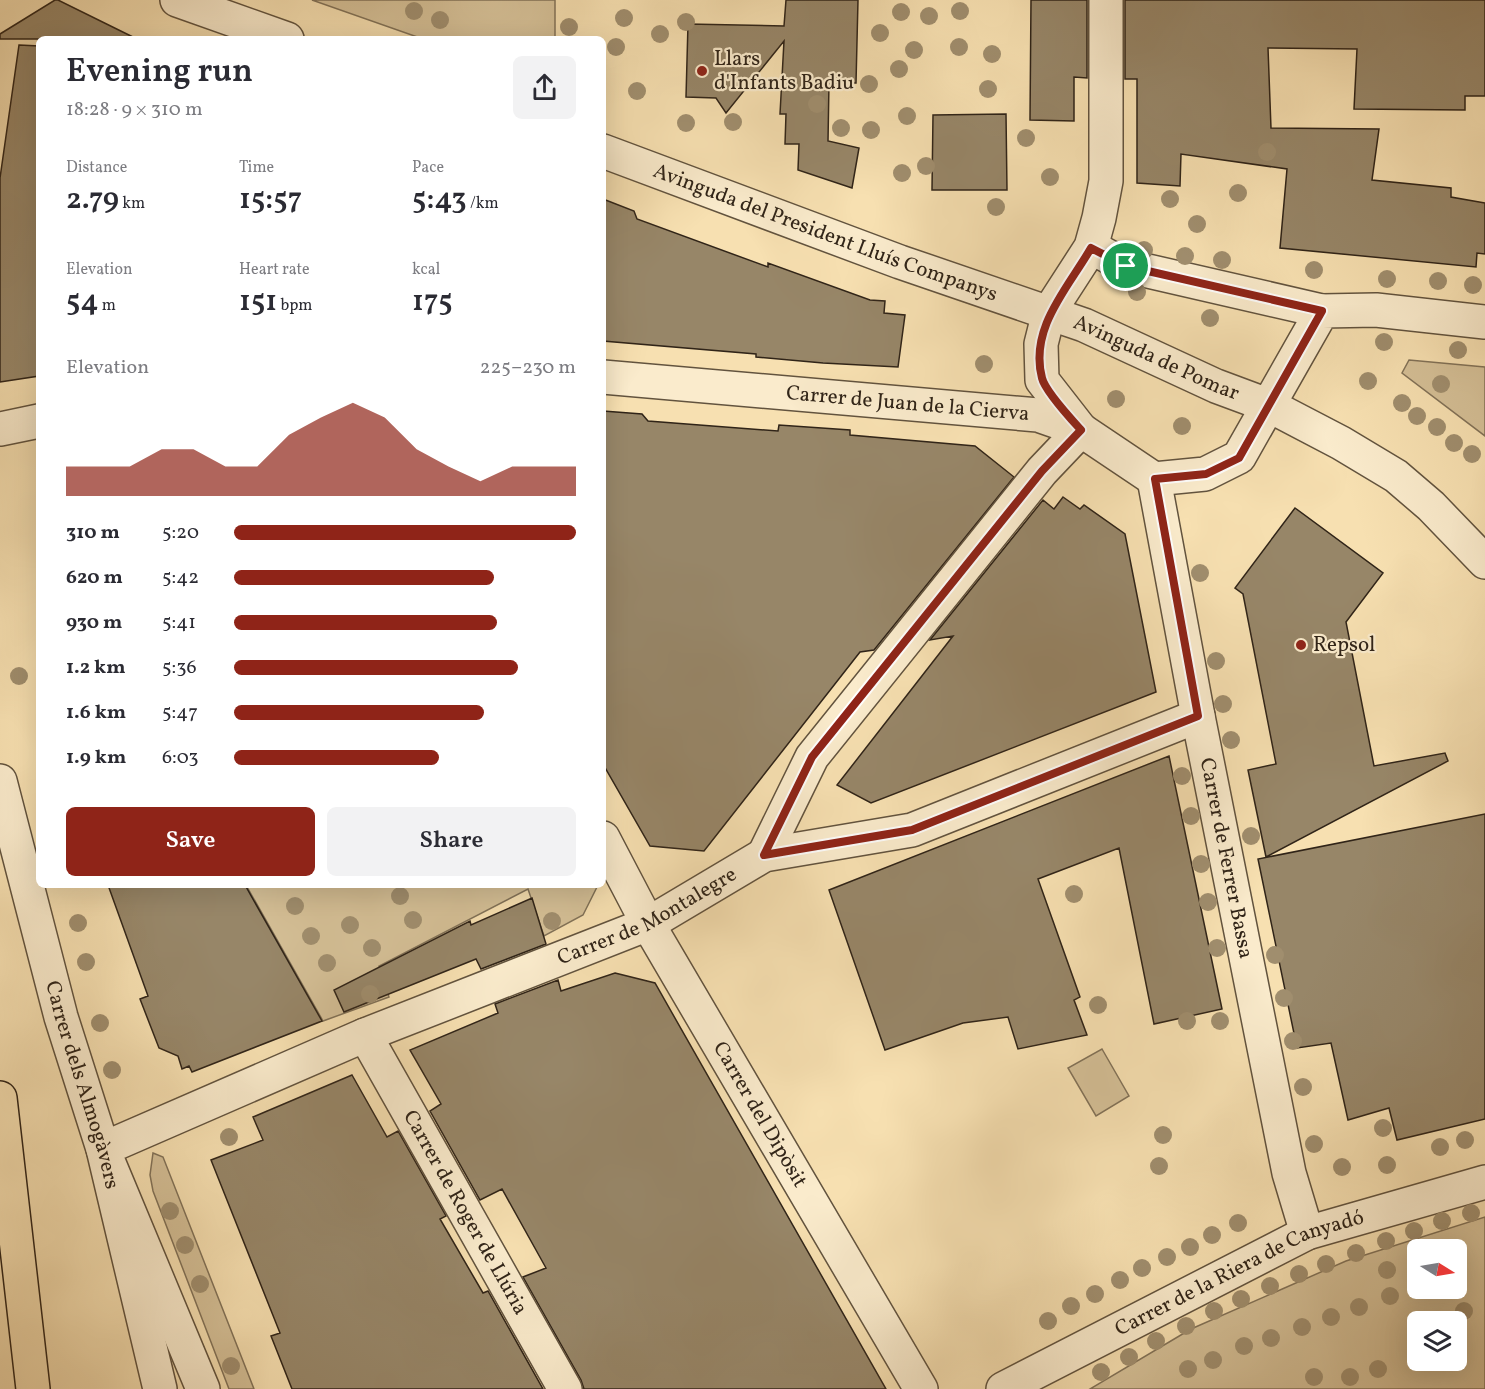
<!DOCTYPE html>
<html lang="en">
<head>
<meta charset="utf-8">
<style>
	:root { --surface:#fff; --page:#f2f2f3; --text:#2b2b33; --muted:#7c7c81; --accent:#8f2418 }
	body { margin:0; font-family:Vollkorn,serif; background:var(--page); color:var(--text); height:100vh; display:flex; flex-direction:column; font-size:22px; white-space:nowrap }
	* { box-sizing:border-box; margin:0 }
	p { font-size:20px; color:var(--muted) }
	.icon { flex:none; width:33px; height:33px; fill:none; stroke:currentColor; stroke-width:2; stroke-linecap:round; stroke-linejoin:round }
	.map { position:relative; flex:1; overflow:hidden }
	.details { position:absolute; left:36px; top:36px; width:570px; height:852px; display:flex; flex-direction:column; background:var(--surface); border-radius:9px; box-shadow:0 6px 24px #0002 }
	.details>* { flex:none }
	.needle { width:39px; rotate:101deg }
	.controls { position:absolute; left:1407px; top:1239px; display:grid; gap:12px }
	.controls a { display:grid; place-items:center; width:60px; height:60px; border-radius:9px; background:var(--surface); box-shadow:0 6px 24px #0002; font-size:30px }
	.pin { position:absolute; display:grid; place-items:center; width:51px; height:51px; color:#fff; margin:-26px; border:3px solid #fff; border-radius:50%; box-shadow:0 2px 6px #0007 }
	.round { display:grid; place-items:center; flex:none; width:63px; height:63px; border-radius:9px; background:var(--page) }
	.summary { display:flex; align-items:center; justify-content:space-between; height:102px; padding:0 30px }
	h1 { font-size:33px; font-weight:600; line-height:45px }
	.figures { display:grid; grid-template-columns:repeat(3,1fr); gap:9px; height:102px; padding:6px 30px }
	.figures div { display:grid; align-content:center }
	.figures b { font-size:30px; font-weight:600 }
	.figures small { font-size:16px; font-weight:400 }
	.figures p { font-size:16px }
	.chart { height:168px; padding:12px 30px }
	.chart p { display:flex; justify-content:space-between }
	.chart svg { width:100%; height:108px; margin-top:6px; fill:var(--accent); opacity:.7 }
	.action { display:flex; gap:12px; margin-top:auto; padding:12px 30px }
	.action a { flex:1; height:69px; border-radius:9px; background:var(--accent); color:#fff; font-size:24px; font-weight:600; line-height:69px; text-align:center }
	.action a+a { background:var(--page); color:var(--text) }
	ul { padding:0 30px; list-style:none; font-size:20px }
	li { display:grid; grid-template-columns:96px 72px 1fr; align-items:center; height:45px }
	li i { height:15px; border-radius:8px; background:var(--accent) }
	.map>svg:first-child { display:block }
	.green { fill:#d5c097; stroke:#827258; stroke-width:1.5; fill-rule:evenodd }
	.building { fill:#978668; stroke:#302418; stroke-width:1.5 }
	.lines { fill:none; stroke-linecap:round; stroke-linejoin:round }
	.minor-casing { stroke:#62533e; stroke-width:36 }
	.tertiary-casing { stroke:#62533e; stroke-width:36 }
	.motorway-casing { stroke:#302418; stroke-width:36 }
	.minor { stroke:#faebcc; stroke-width:33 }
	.tertiary { stroke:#faebcc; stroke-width:33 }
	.motorway { stroke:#f7e0b1; stroke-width:33 }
	.tree { fill:#a08e6e }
	.route-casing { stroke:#fff; stroke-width:12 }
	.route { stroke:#8f2418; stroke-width:8 }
	.poi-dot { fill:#8f2418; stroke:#faebcc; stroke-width:2 }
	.labels { text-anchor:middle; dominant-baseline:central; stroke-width:4.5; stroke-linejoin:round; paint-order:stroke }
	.poi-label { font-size:21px; fill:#302418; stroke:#faebcc; text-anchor:start }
	.street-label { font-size:21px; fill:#302418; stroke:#faebcc }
</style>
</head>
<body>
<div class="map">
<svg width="1485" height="1389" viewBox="0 0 1485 1389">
	<rect width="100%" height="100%" fill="#f7e0b1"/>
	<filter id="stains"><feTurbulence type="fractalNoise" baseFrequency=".00333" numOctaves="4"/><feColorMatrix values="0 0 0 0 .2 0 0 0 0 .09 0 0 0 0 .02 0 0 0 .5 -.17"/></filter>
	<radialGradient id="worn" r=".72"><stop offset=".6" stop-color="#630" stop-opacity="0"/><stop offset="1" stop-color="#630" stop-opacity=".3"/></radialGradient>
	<!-- green -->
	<path class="green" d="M312,0H555V39H423Z
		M1409,360L1485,367V436L1402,373Z
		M246,885H598L583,915L544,936L528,889L379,966L389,997L323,1021Z
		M1102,1049L1129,1096L1096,1116L1068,1068Z
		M153,1153L163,1157L254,1389H229L153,1191L150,1175Z
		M1485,1217V1389H1090L1191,1329L1346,1261ZM1418,1250H1456V1288H1418ZM1418,1322H1456V1360H1418Z"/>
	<!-- building -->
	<path class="building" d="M55,0H58L137,39H0V34Z
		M786,0H858L856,83H829L828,141L859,148L852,188L798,170L799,144H785L786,114H780L784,41L726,113L716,98L686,97L688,24L784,26Z
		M1031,0H1087V78L1074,77V121L1030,120Z
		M1125,0H1485V96H1465V110L1354,109L1357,49L1268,48L1271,128L1379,129L1372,180L1451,188V197L1485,203V254L1477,253L1476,267L1280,248L1287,169L1181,154L1180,186L1137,183V79H1125Z
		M19,45L39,46V376L0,382V178Z
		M1006,114L1007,190H932L933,115Z
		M603,199L634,211L637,219L768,267V263L870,300L885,301L884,313L905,315L898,367L823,363L756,357V354L603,341Z
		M603,411L642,414L648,421L778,431L779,425L850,430V435L975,446L1014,477L874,650L860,652L704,851L650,846L603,764Z
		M1063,497L1080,509L1084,505L1125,534L1156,692L871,803L837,785L953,636L930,640L1043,500L1054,509Z
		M1295,508L1383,573L1346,622L1374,766L1445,753L1448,761L1266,857L1248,770L1276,764L1243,594L1235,588Z
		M1169,756L1222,1009L1154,1024L1119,848L1038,879L1080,997L1074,1000L1087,1035L1018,1049L1008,1017L963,1023L885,1050L829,890Z
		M1485,814V1119L1397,1140L1389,1108L1348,1120L1331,1043L1297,1048L1258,859Z
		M108,885H245L322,1021L192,1072L189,1066L182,1069L178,1056L159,1048L140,999L148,996Z
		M532,898L546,944L481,969L476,959L344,1012L334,990L470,921L471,925Z
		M615,973L655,983L886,1389H584L581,1380L523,1277L546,1268L502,1189L480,1200L430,1111L441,1104L410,1050L498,1013L495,1004L558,980L561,991Z
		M352,1075L387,1137L398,1131L446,1216L440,1219L483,1293L488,1291L543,1389H292L271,1336L280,1333L211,1160L263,1140L253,1117Z"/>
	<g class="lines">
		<defs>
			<g id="minor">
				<path d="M1091,247L1126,266L1322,311"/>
				<path id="s1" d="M603,377L1038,415L1081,430L1154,479L1205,474L1239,457L1322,311L1376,310L1485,322"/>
				<path d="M0,429L39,421"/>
				<path d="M1081,430L1042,380L1041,344L1049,312L1091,247L1099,218L1106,181V0"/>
				<path id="s2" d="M1154,479L1198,716L1289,1173L1307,1233"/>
				<path id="s3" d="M603,838L648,924L921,1389"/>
				<path d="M764,855L812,757L1042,471L1081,430"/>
				<path id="s4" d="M365,1035L565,1389"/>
				<path id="s5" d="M203,1389L103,1149L365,1035L648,924L764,855L912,830L1198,716"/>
				<path id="s6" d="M1003,1389L1307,1233L1485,1182"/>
			</g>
			<g id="tertiary">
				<path d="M177,0L287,39"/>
				<path id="s7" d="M603,151L900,262L1084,325L1216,386L1270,406L1341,443L1396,476L1431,506L1485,562"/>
				<path id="s8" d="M0,781L61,1017L103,1149L160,1389"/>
			</g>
			<path id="motorway" d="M0,1098L33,1389"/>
		</defs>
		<!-- minor casing -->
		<use href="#minor" class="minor-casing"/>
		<!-- tertiary casing -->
		<use href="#tertiary" class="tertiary-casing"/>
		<!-- motorway casing -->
		<use href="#motorway" class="motorway-casing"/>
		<!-- minor -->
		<use href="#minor" class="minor"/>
		<!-- tertiary -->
		<use href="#tertiary" class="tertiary"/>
		<!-- motorway -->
		<use href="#motorway" class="motorway"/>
	</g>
	<!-- trees -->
	<g class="tree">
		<circle cx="414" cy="11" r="9"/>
		<circle cx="960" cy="11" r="9"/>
		<circle cx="901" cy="12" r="9"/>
		<circle cx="929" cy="16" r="9"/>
		<circle cx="624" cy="18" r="9"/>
		<circle cx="440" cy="20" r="9"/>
		<circle cx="686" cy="22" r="9"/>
		<circle cx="569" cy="27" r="9"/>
		<circle cx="880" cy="33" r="9"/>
		<circle cx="660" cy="34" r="9"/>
		<circle cx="616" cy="47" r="9"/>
		<circle cx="959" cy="47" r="9"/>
		<circle cx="914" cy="50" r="9"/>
		<circle cx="992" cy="54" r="9"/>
		<circle cx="899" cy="69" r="9"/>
		<circle cx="869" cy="84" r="9"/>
		<circle cx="988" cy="89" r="9"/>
		<circle cx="637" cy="91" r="9"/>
		<circle cx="817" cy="104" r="9"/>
		<circle cx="907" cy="116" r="9"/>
		<circle cx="733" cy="122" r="9"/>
		<circle cx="686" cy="123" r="9"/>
		<circle cx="841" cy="128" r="9"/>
		<circle cx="871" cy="130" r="9"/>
		<circle cx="1026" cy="138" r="9"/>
		<circle cx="1267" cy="152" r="9"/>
		<circle cx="926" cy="166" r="9"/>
		<circle cx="902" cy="173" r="9"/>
		<circle cx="1050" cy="177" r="9"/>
		<circle cx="1238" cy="193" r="9"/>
		<circle cx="1170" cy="199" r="9"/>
		<circle cx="996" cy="207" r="9"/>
		<circle cx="1197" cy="224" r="9"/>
		<circle cx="1144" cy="250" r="9"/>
		<circle cx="1185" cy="256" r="9"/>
		<circle cx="1222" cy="260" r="9"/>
		<circle cx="1314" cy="270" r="9"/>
		<circle cx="1387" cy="279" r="9"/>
		<circle cx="1438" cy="281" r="9"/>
		<circle cx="1473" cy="285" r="9"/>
		<circle cx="1137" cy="292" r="9"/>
		<circle cx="1210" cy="318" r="9"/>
		<circle cx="1384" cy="342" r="9"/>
		<circle cx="1458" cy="350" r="9"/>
		<circle cx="984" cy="364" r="9"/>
		<circle cx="1368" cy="381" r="9"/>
		<circle cx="1441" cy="384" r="9"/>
		<circle cx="1116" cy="399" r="9"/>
		<circle cx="1402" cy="403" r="9"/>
		<circle cx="1417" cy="416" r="9"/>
		<circle cx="1182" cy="426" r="9"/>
		<circle cx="1437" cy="427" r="9"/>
		<circle cx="1454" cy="443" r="9"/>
		<circle cx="1472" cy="454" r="9"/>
		<circle cx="1200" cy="573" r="9"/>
		<circle cx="1216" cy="661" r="9"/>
		<circle cx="19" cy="676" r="9"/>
		<circle cx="1223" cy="704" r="9"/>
		<circle cx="1231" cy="740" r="9"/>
		<circle cx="1182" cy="776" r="9"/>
		<circle cx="1191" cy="816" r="9"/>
		<circle cx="1251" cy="836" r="9"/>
		<circle cx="1201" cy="864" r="9"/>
		<circle cx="1074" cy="894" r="9"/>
		<circle cx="400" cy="896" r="9"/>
		<circle cx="1208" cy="902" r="9"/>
		<circle cx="295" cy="906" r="9"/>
		<circle cx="413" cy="920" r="9"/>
		<circle cx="552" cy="921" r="9"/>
		<circle cx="78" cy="923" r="9"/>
		<circle cx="350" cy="925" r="9"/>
		<circle cx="311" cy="936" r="9"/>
		<circle cx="372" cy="948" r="9"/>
		<circle cx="1217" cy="948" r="9"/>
		<circle cx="1275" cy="955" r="9"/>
		<circle cx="86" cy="962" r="9"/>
		<circle cx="327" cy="963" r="9"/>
		<circle cx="370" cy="994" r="9"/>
		<circle cx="1284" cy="998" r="9"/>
		<circle cx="1098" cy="1005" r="9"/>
		<circle cx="1187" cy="1021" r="9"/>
		<circle cx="1220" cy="1021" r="9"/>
		<circle cx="100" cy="1023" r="9"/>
		<circle cx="1293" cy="1041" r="9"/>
		<circle cx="112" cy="1070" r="9"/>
		<circle cx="1303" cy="1087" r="9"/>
		<circle cx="1383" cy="1128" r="9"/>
		<circle cx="1163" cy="1135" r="9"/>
		<circle cx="229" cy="1137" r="9"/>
		<circle cx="1465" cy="1140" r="9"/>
		<circle cx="1314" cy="1144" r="9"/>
		<circle cx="1440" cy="1147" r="9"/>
		<circle cx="1387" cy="1165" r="9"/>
		<circle cx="1159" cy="1166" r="9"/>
		<circle cx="1342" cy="1167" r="9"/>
		<circle cx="170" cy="1211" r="9"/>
		<circle cx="1471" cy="1213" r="9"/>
		<circle cx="1442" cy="1221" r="9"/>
		<circle cx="1238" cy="1223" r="9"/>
		<circle cx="1414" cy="1231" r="9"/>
		<circle cx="1212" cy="1235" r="9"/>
		<circle cx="1386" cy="1241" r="9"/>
		<circle cx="185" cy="1245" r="9"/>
		<circle cx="1190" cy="1247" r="9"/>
		<circle cx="1356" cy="1253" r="9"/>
		<circle cx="1167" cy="1257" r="9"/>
		<circle cx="1326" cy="1264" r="9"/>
		<circle cx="1142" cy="1268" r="9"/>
		<circle cx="1387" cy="1270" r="9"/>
		<circle cx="1299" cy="1274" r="9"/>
		<circle cx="1120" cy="1280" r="9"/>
		<circle cx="200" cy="1284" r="9"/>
		<circle cx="1270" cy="1286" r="9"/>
		<circle cx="1095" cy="1294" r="9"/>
		<circle cx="1390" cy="1296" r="9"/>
		<circle cx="1241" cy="1299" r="9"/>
		<circle cx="1071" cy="1306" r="9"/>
		<circle cx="1359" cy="1307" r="9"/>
		<circle cx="1214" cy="1311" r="9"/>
		<circle cx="1464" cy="1311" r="9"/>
		<circle cx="1331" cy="1317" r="9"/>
		<circle cx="1048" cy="1321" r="9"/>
		<circle cx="1186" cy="1326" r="9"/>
		<circle cx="1302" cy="1327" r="9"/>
		<circle cx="1271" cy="1338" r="9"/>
		<circle cx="1156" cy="1341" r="9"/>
		<circle cx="1244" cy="1346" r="9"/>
		<circle cx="1129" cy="1357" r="9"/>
		<circle cx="1213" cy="1360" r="9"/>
		<circle cx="231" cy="1366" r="9"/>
		<circle cx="1188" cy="1369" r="9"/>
		<circle cx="1378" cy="1369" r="9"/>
		<circle cx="1101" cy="1372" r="9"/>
		<circle cx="1314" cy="1377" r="9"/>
		<circle cx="1350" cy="1377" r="9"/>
	</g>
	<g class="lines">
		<defs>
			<path id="route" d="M1091,248L1126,266L1322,311L1239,458L1206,474L1155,479L1198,716L912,830L764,855L812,757L1042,471L1081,430C1071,419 1045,391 1042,378C1029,328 1068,288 1091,248Z"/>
		</defs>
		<!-- route casing -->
		<use href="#route" class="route-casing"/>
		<!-- route -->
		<use href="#route" class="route"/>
	</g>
	<!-- markers -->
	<g class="poi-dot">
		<circle cx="702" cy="71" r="6"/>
		<circle cx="1301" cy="645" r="6"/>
	</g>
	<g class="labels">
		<!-- poi labels -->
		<g class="poi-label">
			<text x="714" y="59">Llars<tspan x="714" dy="24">d'Infants Badiu</tspan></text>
			<text x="1313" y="645">Repsol</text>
		</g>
		<!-- street labels -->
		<g class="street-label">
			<text stroke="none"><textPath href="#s7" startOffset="237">Avinguda del President Lluís Companys</textPath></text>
			<text stroke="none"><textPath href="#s7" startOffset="591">Avinguda de Pomar</textPath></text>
			<text stroke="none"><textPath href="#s1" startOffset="306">Carrer de Juan de la Cierva</textPath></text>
			<text stroke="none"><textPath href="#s2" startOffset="386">Carrer de Ferrer Bassa</textPath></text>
			<text stroke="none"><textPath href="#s5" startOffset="852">Carrer de Montalegre</textPath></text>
			<text stroke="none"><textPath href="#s8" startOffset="315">Carrer dels Almogàvers</textPath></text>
			<text stroke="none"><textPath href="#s3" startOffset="318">Carrer del Dipòsit</textPath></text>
			<text stroke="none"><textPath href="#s4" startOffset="204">Carrer de Roger de Llúria</textPath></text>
			<text stroke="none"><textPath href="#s6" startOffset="264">Carrer de la Riera de Canyadó</textPath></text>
		</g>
	</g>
	<rect width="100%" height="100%" filter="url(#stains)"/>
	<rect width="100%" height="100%" fill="url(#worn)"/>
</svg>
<div class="controls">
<a><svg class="needle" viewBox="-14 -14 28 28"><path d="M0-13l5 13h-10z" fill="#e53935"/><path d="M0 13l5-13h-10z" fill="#7c7c81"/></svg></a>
<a><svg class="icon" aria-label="layers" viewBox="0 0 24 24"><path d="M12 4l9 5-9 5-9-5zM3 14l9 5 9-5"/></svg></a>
</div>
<div class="pin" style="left:1126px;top:266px;background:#1e9e55"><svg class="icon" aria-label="arrive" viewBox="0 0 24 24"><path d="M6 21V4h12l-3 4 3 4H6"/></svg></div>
<section class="details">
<div class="summary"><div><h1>Evening run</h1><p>18:28 · 9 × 310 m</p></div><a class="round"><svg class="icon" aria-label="share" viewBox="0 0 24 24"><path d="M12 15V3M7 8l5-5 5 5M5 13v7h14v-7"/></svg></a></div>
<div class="figures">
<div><p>Distance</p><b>2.79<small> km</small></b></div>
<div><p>Time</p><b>15:57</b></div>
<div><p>Pace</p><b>5:43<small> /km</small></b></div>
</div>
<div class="figures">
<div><p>Elevation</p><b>54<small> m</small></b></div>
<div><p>Heart rate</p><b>151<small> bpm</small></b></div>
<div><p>kcal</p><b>175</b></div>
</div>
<div class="chart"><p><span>Elevation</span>225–230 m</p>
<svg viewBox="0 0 160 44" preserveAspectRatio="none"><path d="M0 44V32L10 32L20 32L30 25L40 25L50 32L60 32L70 19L80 12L90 6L100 12L110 25L120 32L130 38L140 32L150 32L160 32V44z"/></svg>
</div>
<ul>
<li><b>310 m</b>5:20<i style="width:100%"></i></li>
<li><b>620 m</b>5:42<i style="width:76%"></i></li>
<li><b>930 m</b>5:41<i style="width:77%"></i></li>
<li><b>1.2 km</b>5:36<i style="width:83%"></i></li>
<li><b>1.6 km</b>5:47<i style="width:73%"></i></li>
<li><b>1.9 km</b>6:03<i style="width:60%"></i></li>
</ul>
<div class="action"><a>Save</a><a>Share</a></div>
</section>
</div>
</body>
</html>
